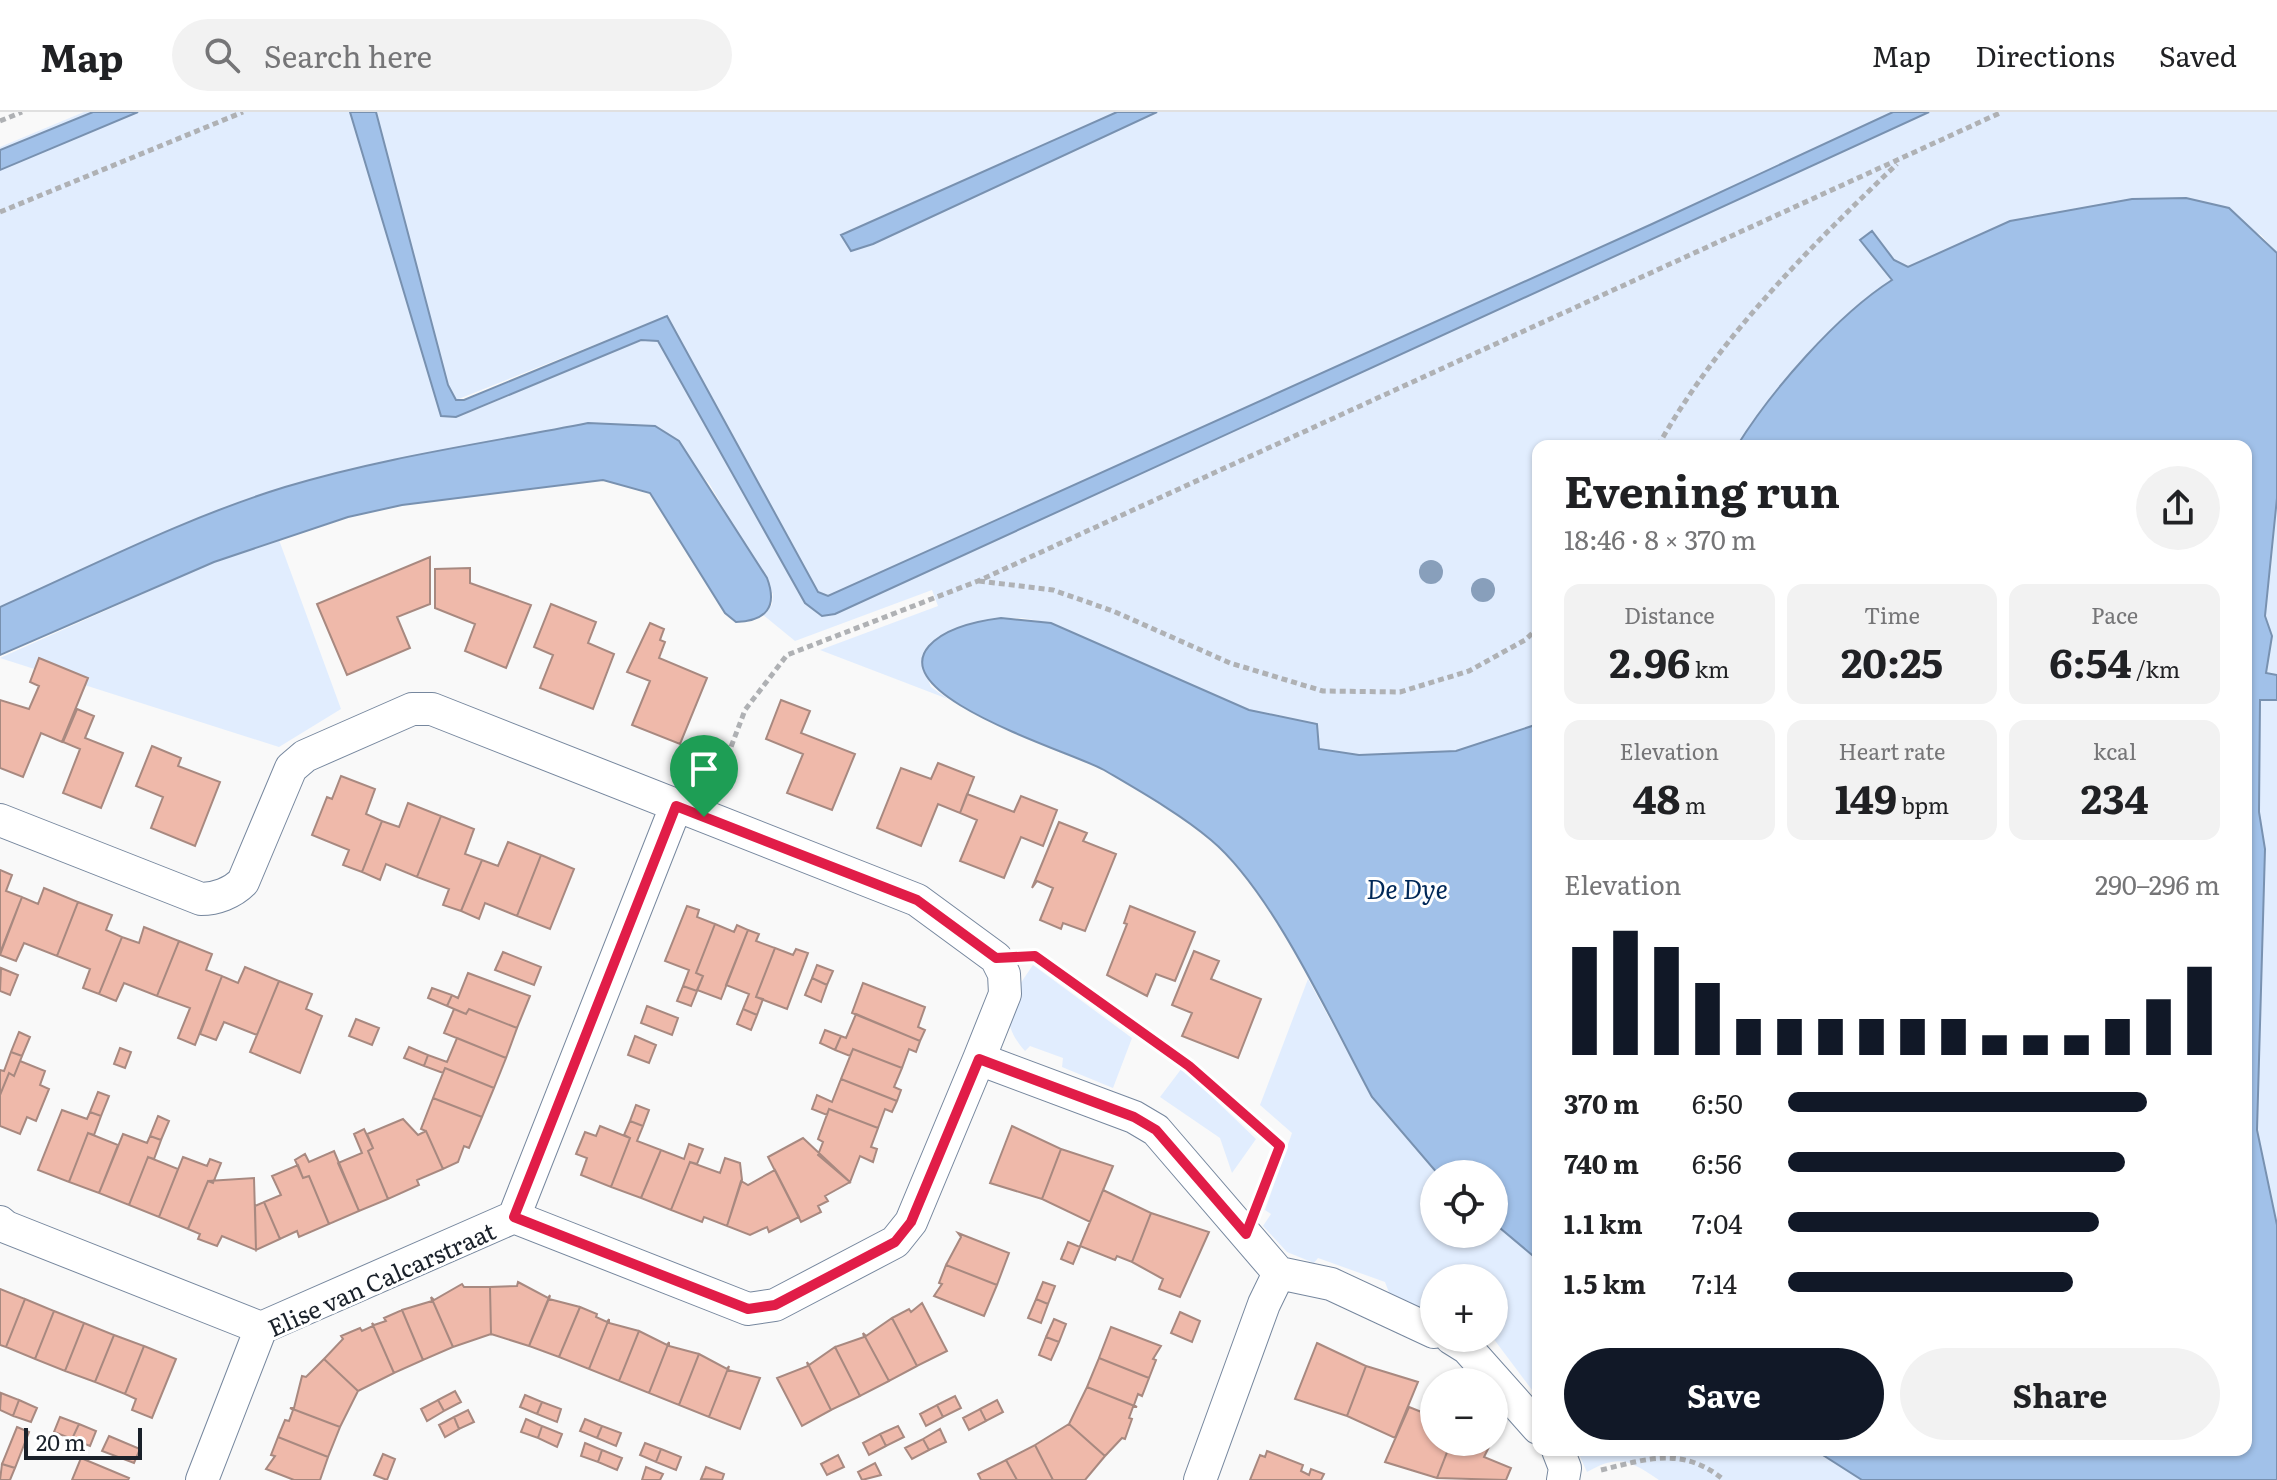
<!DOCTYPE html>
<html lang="en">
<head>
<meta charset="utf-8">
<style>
	:root { --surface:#fff; --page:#f2f2f2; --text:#202124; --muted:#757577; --line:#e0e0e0; --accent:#111827 }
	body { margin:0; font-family:Literata,serif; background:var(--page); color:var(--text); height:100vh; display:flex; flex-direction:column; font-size:30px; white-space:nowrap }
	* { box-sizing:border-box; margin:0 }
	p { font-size:26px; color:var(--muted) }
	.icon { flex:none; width:44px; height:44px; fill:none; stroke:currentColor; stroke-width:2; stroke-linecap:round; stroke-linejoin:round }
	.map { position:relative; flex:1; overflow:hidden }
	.side { position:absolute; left:1532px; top:328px; width:720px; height:1016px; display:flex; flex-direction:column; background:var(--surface); border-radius:16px; box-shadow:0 2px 6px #0004 }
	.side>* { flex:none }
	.tools { position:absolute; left:1420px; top:1048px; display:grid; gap:16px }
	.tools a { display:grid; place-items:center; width:88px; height:88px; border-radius:50%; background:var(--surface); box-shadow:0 2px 6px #0004; font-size:40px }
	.scale { position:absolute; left:24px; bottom:20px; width:118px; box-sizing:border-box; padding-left:8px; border:4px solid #1a212a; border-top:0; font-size:22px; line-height:28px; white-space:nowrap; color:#1a212a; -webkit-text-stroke:6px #fff; paint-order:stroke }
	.pin { position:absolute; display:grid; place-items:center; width:68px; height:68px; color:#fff; margin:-82px -34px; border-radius:50% 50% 50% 0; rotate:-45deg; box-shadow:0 0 8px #0007 }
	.pin .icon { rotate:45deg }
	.round { display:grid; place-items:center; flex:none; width:84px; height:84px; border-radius:42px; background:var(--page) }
	.summary { display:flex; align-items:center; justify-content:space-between; height:136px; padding:0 32px }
	h1 { font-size:44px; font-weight:700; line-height:60px }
	.metrics { display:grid; grid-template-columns:repeat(3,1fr); gap:12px; height:136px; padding:8px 32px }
	.metrics div { display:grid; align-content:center; border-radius:16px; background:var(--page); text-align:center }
	.metrics b { font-size:40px; font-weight:700 }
	.metrics small { font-size:22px; font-weight:400 }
	.metrics p { font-size:22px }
	.chart { height:224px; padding:16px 32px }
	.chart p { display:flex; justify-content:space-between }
	.chart svg { width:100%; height:144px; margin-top:8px; stroke:var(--accent); stroke-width:6 }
	.cta { display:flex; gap:16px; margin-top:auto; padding:16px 32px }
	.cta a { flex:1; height:92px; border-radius:48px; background:var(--accent); color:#fff; font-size:32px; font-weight:700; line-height:92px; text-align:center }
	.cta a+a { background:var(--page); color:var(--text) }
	ul { padding:0 32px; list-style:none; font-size:26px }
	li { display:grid; grid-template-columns:128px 96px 1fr; align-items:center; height:60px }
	li i { height:20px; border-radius:10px; background:var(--accent) }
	header { display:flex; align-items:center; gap:48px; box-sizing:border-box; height:112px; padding:0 40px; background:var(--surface); border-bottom:2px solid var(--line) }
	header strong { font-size:38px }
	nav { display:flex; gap:44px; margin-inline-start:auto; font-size:28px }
	.search { width:560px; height:72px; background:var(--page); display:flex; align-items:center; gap:20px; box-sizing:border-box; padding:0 28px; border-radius:44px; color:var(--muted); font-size:30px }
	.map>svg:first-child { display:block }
	.green { fill:#e1edfe }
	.water { fill:#a1c1e9; stroke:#7891b0; stroke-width:2 }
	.building { fill:#efb9aa; stroke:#a88980; stroke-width:2 }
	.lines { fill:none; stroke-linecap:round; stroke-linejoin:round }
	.street-casing { stroke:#76879e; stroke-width:34 }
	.path { stroke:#afb1b4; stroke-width:5; stroke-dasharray:6 4; stroke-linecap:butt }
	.street { stroke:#fff; stroke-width:32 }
	.tree { fill:#889fbb }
	.route-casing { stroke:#fff; stroke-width:16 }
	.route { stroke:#e11d48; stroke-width:10 }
	.labels { text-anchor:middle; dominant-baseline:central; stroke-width:6; stroke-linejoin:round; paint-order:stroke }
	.street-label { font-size:24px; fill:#1a212a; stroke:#fff }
	.water-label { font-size:26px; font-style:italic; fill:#002858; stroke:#fff }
</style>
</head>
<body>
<header>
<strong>Map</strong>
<div class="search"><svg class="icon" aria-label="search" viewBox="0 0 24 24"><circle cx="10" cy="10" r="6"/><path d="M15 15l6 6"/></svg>Search here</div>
<nav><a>Map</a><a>Directions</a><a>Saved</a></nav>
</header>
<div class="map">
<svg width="2277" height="1368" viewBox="0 0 2277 1368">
	<rect width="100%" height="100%" fill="#f9f9f9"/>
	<!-- green -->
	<path class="green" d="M84,0H350L441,304L456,306L641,228L658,229L805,491L835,502L1929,0H2277V141L2261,123L2186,86L2132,87L2011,109L1908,155L1894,148L1872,119L1860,129L1892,168C1838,201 1770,279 1737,334H1538V612L1456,639L1359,643L1319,637L1316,612L1249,598L1051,511L1022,506H1001L964,514L929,535L922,552L931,575L948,587L820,538L938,494L932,478L795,529L762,502L772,493L773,482L709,371L655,314L588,311L373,352L285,375L200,406L0,495V35Z
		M376,0H1893L1652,112L828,484L818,480L667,204L456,288L448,273Z
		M2277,386V563L2266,562L2272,524L2265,504Z
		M279,428L341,597L279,635L0,546L214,450Z
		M2260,587L2277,588V1113L2257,1018L2265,737L2259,700Z
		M1033,853L1132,926L1113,976L1062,955L1063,946L1030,934L1025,939C995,905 1011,885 1033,853Z
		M1308,867L1372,985L1438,1062H1434V1122H1494V1111L1538,1148V1286L1493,1226L1494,1166H1434V1201L1390,1183L1385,1170L1318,1146L1314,1151L1287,1140L1263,1114L1271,1102L1265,1098L1292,1021L1260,993Z
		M1182,956L1256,1027L1232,1061L1220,1026L1160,985Z
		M1577,1338H1815L1862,1368H1659C1629,1348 1619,1342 1587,1360Z"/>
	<!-- water -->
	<path class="water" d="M93,0H138L0,58V38Z
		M350,0H376L448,273L456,288H464L667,204L818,480L828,484L1652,112L1893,0H1929L835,502L822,504L805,491L658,229L641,228L456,305L441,304Z
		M1117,0H1157L873,132L851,139L841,123Z
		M2186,86L2229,96L2277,141V386L2265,504L2272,524L2266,561L2277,563V588H2260L2259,700L2265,737L2257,1018L2277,1113V1368H1862L1815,1338H2246V334H1737C1771,279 1837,203 1892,168L1860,128L1872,119L1894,148L1908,155L2010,109L2132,87Z
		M588,311L655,314L679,329L767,466C778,495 766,509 736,510L725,501L650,381L603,368L402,393L348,405L214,450L0,543V495C94,453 187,405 285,375C384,345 487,331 588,311Z
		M1001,506L1051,511L1249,598L1317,612L1319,637L1359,643L1456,639L1538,612V1148L1494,1111V1062H1438L1372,985C1332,911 1273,780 1211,728C1182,703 1138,678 1104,658C1075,641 884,585 929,534C946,515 977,509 1001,506Z"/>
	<!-- building -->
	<path class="building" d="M430,445V492L397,505L410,536L347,563L317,492Z
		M470,456V471L531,493L506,556L465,539L475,512L435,496V457Z
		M551,492L596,510L588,531L614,542L593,597L540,576L553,543L534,535Z
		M650,511L664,517L660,528L665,530L659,546L707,566L680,632L632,613L650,569L627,560Z
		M39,546L88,566L62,630L41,621L23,665L0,656V588L29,597L39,574L30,570Z
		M781,588L810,599L801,621L855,642L832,698L787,681L803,642L766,627Z
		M77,597L94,604L85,626L123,641L101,696L63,681L80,637L63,630Z
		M152,634L181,646L178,654L220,670L195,734L151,716L163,685L136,674Z
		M938,651L974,665L960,701L938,692L921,734L877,716L901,656L931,667Z
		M341,664L375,677L366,702L382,709L362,760L343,753L349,738L312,723L327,685L332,687Z
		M967,682L1014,700L1021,684L1057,698L1043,734L1021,725L1004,766L960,749L977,708L960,701Z
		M408,691L441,704L417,765L386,752L380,768L362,760L382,709L399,715Z
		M441,704L474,717L465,742L482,748L461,799L443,793L449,777L417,765Z
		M1059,710L1087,721L1083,729L1116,742L1085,819L1063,811L1061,817L1040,808L1053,776L1037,769L1032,776Z
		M508,730L541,743L517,804L485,791L479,807L461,799L482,748L498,754Z
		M541,743L574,757L550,817L517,804Z
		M0,758L12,763L6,779L22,785L0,841Z
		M44,776L78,790L57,844L24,831L16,849L0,843L22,785L38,792Z
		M78,790L112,803L106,818L122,825L99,882L83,876L90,857L57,844Z
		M687,794L699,798L697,805L715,812L696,861L703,864L697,879L683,874L689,858L665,849Z
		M1130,794L1195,820L1175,869L1156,862L1147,884L1107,863L1127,812L1124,811Z
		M715,812L734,820L737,813L748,818L721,887L697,878L703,864L696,861Z
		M144,815L179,829L157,884L124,871L116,889L99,882L122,825L139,831Z
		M748,818L759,822L756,829L775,836L756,885L763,887L757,903L743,897L749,882L726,873Z
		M179,829L212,842L206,858L222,864L195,933L178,926L190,896L157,884Z
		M775,836L793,843L796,837L808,841L787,897L756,885Z
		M1194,839L1219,849L1211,867L1261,887L1238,946L1182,924L1192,901L1172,893Z
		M503,840L541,855L534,873L495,858Z
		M817,853L833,859L827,873L812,866Z
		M245,855L279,869L257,923L224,910L216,928L200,922L222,864L238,871Z
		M1,856L18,863L10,883L0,879Z
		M468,861L530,884L517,916L469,897L466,902L447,894L452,883L458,886Z
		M812,866L827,873L821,890L805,883Z
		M279,869L312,882L306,897L322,904L300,961L250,940Z
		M863,871L925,895L918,915L925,918L920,929L852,901Z
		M683,874L697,879L691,894L677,889Z
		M432,876L452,883L447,894L428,886Z
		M647,894L678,906L672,923L641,911Z
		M454,897L466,902L469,897L517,916L506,946L444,921Z
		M743,897L757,903L751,918L737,912Z
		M856,902L920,929L916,940L909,937L902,956L853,937L850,944L835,938L841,924L846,926Z
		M356,907L379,916L372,933L349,924Z
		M825,918L841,924L835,938L820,931Z
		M19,920L30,925L22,944L11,940Z
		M635,924L656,933L649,951L628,943Z
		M457,926L506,946L494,976L445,956L443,961L424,954L428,943L447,950Z
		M409,935L428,943L424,954L404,946Z
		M120,936L131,940L125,956L114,952Z
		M853,937L902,956L894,975L901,978L897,989L841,967Z
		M11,940L22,944L14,964L9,961L0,983V958L4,959Z
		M20,949L45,959L40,973L49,977L36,1009L27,1005L20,1022L0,1014V983L9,961L14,964Z
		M445,956L494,976L482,1005L433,986Z
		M841,967L897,989L892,1000L885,997L878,1016L829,997L827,1003L812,997L817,983L832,990Z
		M98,980L109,984L101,1004L90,1000Z
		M433,986L482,1005L469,1036L464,1034L458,1050L443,1057L426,1019L421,1017Z
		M636,993L649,998L643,1014L630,1009Z
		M829,997L878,1016L871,1035L877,1037L873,1050L860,1044L850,1070L818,1043L823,1030L818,1027Z
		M62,998L87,1007L90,1000L101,1004L94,1023L88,1021L69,1070L38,1058Z
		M158,1004L169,1009L161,1028L150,1024Z
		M403,1007L418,1023L426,1019L443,1057L417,1068L419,1073L388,1087L368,1039L373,1036L367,1022Z
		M630,1009L643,1014L637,1029L661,1038L641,1086L611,1075L630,1026L624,1023Z
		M600,1014L630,1026L611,1075L581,1063L587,1046L576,1042L585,1020L596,1024Z
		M1012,1014L1061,1037L1042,1087L990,1071Z
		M364,1017L373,1036L368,1039L388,1087L359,1099L338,1051L362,1041L354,1022Z
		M88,1021L118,1033L99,1081L69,1070Z
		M123,1022L147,1031L150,1024L161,1028L154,1047L148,1045L129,1093L99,1081Z
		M803,1026L850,1070L825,1084L828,1089L818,1094L821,1100L801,1110L768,1045Z
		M689,1032L703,1037L697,1052L690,1050L671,1098L641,1086L661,1038L684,1047Z
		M1061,1037L1113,1054L1090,1110L1042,1087Z
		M334,1039L359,1099L329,1112L309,1064L303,1066L295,1048L305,1042L309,1050Z
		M148,1045L178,1057L159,1105L129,1093Z
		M183,1045L207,1054L210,1047L221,1051L213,1071L208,1069L188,1117L159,1105Z
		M725,1046L740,1051L742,1068L727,1114L704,1105L702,1110L671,1098L690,1050L720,1061Z
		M298,1053L303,1066L309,1064L329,1112L299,1125L297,1119L280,1127L264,1090L281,1083L272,1064Z
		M775,1058L799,1105L769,1120L767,1115L750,1123L727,1114L741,1069L748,1073Z
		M254,1066L256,1138L222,1124L217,1134L198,1127L200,1122L188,1117L208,1069Z
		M1103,1078L1151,1101L1132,1150L1117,1144L1115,1148L1080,1134Z
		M264,1090L280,1127L256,1138L255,1094Z
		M1151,1101L1209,1120L1180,1185L1159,1177L1163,1167L1132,1150Z
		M958,1121L1009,1141L997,1173L946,1153L961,1125Z
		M1068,1130L1080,1135L1073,1152L1061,1147Z
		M946,1153L997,1173L984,1204L934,1184L942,1172L939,1171Z
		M518,1170L548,1186L550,1183L529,1234L491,1222L490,1175L517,1174Z
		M1043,1170L1055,1174L1048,1192L1036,1187Z
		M462,1172L464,1175H490L491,1222L453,1235L431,1185L434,1188Z
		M0,1177L25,1187L6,1235L0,1233Z
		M550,1184L549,1187L580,1195L559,1245L529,1234Z
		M431,1185L453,1235L423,1248L402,1198L432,1189Z
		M25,1187L54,1199L35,1247L6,1235Z
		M1036,1187L1048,1192L1041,1211L1028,1206Z
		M922,1191L947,1239L917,1254L892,1206L909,1197L911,1200Z
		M580,1195L597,1202L596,1205L607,1210L609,1207L589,1257L559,1245Z
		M402,1198L423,1248L394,1261L372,1211L374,1213L386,1209L384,1206Z
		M54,1199L84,1211L65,1259L35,1247Z
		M1180,1200L1200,1209L1192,1230L1171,1221Z
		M892,1206L917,1254L889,1269L863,1221L866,1224Z
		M609,1207V1211L639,1219L619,1269L589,1257Z
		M1054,1207L1066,1212L1059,1230L1046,1225Z
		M84,1211L114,1223L95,1270L65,1259Z
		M372,1211L394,1261L358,1279L324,1247L343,1227L341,1224L360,1216L362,1219L373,1214Z
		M1111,1215L1161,1234L1153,1247L1156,1248L1149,1266L1099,1246Z
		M639,1219L667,1233L669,1230L649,1281L619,1269Z
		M863,1221L889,1269L860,1284L835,1235L864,1225Z
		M114,1223L144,1234L125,1282L95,1270Z
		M1046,1225L1059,1230L1051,1248L1039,1243Z
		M669,1230V1234L699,1242L679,1293L649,1281Z
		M1317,1231L1366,1254L1347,1304L1295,1287Z
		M144,1234L176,1247L152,1306L132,1298L136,1287L125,1282Z
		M835,1235L860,1284L831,1298L807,1250L809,1253Z
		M699,1242L727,1257L729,1254L709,1305L679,1293Z
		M1099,1246L1149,1266L1142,1284L1138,1282L1134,1293L1137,1295L1087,1275Z
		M324,1247L358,1279L340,1315L290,1296H294L302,1264L306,1265Z
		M807,1250L831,1298L802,1314L777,1266L808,1254Z
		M729,1254L728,1258L760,1266L740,1317L709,1305Z
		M1366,1254L1418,1270L1395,1326L1347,1304Z
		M1087,1275L1137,1295H1133L1129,1306L1132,1307L1125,1327L1122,1326L1105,1344L1069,1312Z
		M455,1279L461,1290L444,1299L438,1288Z
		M1,1281L19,1288L13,1304L0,1298Z
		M525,1283L542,1290L537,1302L520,1295Z
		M955,1284L961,1296L943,1305L937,1293Z
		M19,1288L37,1296L31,1310L13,1304Z
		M438,1288L444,1299L427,1309L421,1297Z
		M997,1288L1003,1300L986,1309L980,1297Z
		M542,1290L561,1297L557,1310L537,1302Z
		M937,1293L943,1305L926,1314L920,1302Z
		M1409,1295L1434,1305V1330H1451L1437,1366L1385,1350Z
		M290,1296L340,1315L328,1345L278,1325L285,1308L289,1309L293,1298Z
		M980,1297L986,1309L969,1318L963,1306Z
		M468,1298L474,1310L459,1317L454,1305Z
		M60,1305L79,1312L72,1327L54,1320Z
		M454,1305L459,1317L445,1325L439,1313Z
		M526,1307L542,1314L538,1326L521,1320Z
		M585,1307L602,1314L597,1326L580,1319Z
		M79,1312L96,1319L90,1334L72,1327Z
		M1069,1312L1105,1344L1085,1368H1053L1035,1333Z
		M542,1314L562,1322L557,1335L538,1326Z
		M602,1314L621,1321L616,1334L597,1326Z
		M898,1314L904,1325L886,1334L880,1322Z
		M17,1315L29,1320L15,1356L2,1352Z
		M940,1317L946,1330L929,1338L923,1327Z
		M880,1322L886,1334L869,1343L863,1331Z
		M109,1324L140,1337L134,1351L102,1339Z
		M278,1325L328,1345L320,1368H294L266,1357L275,1344L271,1343Z
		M923,1327L929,1338L912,1347L905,1336Z
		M1451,1330L1491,1331L1484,1345L1511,1356L1506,1368L1437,1366Z
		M585,1331L602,1338L598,1350L581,1344Z
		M645,1331L661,1337L656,1350L640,1343Z
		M1035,1333L1053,1368H1017L1006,1348Z
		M661,1337L681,1345L676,1358L656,1350Z
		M602,1338L622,1346L617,1358L598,1350Z
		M1267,1339L1303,1353L1301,1359L1309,1363L1311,1357L1324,1362L1321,1368H1250L1260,1343L1265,1345Z
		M383,1342L395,1347L387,1368L374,1363Z
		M838,1343L844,1355L827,1363L821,1352Z
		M81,1346L129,1366L128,1368H72Z
		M1006,1348L1017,1368H981L978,1362Z
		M875,1351L881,1363L862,1368L858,1360Z
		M2,1352L15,1356L10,1368H0Z
		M646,1355L663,1362L660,1368H642Z
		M706,1355L724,1362L722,1368L701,1367Z"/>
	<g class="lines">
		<defs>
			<path id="street" d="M0,708L201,787C216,787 232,781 243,770L291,656L305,644L412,597H432L917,788L996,846L1004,862L1005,882L979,947L1134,1005L1156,1018L1279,1161L1331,1172L1434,1220
				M514,1105L676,694
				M0,1110L6,1115L261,1216
				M1451,1226L1467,1236L1538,1316
				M1558,1338L1565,1356L1563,1368
				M202,1368L261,1216L514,1105L748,1197L775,1193L895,1130L911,1110L979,947
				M1200,1368L1264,1192L1279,1161"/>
		</defs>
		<!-- street casing -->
		<use href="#street" class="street-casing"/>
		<!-- path -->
		<path class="path" d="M0,9L22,0
			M0,100L243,0
			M1658,334C1719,225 1808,137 1897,52
			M979,469L1053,478L1113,499L1230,551L1323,579L1400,580L1469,559L1525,528L1538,516
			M717,672L745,598L787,543L978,469L2002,0
			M1037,845L1189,954L1280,1034L1261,1083
			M1601,1358C1647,1347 1683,1334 1724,1368"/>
		<!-- street -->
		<use href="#street" class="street"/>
	</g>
	<!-- trees -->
	<g class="tree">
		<circle cx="1431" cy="460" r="12"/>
		<circle cx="1483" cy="478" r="12"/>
	</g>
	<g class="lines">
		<defs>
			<path id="route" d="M676,694L917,788L996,846L1035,844L1189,954L1280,1034L1246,1122L1156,1018L1134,1005L979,947L911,1110L895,1130L775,1193L748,1197L514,1105Z"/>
		</defs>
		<!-- route casing -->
		<use href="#route" class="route-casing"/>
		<!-- route -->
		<use href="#route" class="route"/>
	</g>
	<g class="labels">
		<!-- street labels -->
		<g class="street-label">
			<text transform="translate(381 1166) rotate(-24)">Elise van Calcarstraat</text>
		</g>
		<!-- water labels -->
		<g class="water-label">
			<text x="1407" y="775">De Dye</text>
		</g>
	</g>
</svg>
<div class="tools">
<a><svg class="icon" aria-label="locate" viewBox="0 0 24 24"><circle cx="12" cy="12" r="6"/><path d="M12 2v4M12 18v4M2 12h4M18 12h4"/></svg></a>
<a>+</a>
<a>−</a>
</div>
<div class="scale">20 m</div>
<div class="pin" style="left:704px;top:705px;background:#1e9e55"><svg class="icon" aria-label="arrive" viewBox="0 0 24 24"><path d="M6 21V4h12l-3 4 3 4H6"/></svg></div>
<section class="side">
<div class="summary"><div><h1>Evening run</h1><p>18:46 · 8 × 370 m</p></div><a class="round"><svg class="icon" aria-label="share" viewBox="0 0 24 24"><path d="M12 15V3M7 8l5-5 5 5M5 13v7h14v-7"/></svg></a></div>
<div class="metrics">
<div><p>Distance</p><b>2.96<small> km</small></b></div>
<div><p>Time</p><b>20:25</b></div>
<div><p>Pace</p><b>6:54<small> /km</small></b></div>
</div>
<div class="metrics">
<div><p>Elevation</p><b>48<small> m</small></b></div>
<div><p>Heart rate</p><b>149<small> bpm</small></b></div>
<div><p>kcal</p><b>234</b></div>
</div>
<div class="chart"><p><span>Elevation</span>290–296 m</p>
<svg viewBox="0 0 160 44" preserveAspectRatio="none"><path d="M5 44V11M15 44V6M25 44V11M35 44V22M45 44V33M55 44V33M65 44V33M75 44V33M85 44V33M95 44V33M105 44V38M115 44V38M125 44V38M135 44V33M145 44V27M155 44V17"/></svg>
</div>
<ul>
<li><b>370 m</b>6:50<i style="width:83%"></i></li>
<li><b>740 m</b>6:56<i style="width:78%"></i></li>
<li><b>1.1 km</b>7:04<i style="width:72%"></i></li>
<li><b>1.5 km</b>7:14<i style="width:66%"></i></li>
</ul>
<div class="cta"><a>Save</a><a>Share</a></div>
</section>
</div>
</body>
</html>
